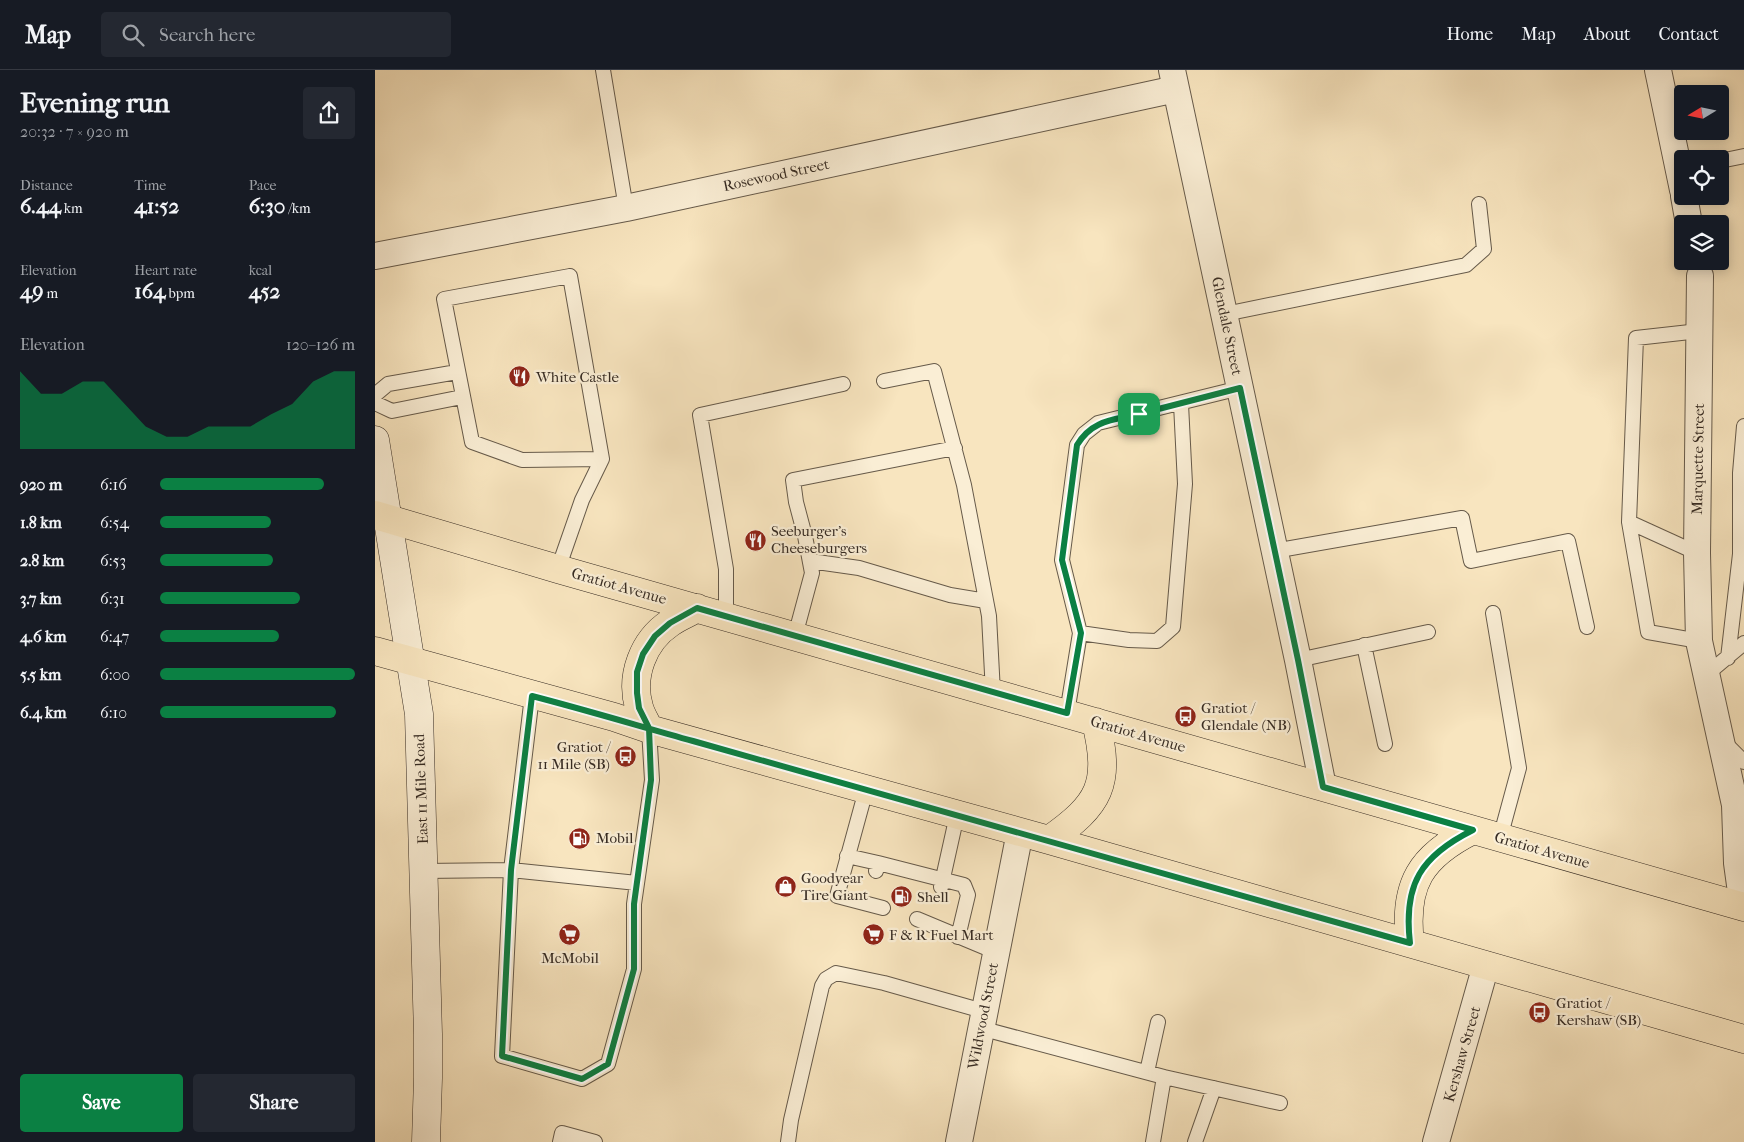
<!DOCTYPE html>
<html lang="en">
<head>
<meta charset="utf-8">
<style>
	:root { --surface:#171b24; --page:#242831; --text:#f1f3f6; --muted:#9ea1a6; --line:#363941; --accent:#0b8043 }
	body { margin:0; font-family:"IM FELL French Canon",serif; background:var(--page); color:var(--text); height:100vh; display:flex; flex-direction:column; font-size:19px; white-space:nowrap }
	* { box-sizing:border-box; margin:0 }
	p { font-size:16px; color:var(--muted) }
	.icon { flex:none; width:28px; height:28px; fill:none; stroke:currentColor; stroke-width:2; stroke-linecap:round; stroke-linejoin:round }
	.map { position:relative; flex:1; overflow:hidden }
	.panel { display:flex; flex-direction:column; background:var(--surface); width:375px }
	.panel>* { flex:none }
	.needle { width:32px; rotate:260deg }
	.tools { position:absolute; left:1299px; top:15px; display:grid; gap:10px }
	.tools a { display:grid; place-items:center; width:55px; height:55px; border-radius:5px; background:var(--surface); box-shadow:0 2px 12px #0003; font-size:25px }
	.pin { position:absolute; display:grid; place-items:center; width:42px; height:42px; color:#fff; margin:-21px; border-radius:10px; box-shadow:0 2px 8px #0006 }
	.round { display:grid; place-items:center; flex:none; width:52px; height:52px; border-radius:5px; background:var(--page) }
	.head { display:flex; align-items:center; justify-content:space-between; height:85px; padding:0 20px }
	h1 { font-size:28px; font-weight:700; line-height:38px }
	.figures { display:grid; grid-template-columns:repeat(3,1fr); gap:8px; height:85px; padding:5px 20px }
	.figures div { display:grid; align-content:center }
	.figures b { font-size:21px; font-weight:700 }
	.figures small { font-size:14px; font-weight:400 }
	.figures p { font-size:14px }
	.chart { height:140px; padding:10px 20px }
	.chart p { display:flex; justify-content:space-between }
	.chart svg { width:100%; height:90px; margin-top:5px; fill:var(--accent); opacity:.7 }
	.button { display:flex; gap:10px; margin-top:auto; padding:10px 20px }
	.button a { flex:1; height:58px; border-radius:5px; background:var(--accent); color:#fff; font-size:20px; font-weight:700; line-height:58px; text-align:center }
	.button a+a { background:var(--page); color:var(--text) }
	ul { padding:0 20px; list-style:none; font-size:16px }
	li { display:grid; grid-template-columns:80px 60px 1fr; align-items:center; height:38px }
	li i { height:12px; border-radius:6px; background:var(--accent) }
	header { display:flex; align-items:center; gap:30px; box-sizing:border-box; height:70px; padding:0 25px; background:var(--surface); border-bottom:1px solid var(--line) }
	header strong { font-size:24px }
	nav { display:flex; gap:28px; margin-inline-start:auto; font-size:18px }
	.search { width:350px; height:45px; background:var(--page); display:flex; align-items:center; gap:12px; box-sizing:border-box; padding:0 18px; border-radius:5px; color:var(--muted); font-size:19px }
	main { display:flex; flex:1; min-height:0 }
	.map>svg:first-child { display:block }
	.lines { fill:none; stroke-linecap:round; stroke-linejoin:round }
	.lane-casing { stroke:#665a4a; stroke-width:16 }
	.street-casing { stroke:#665a4a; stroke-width:28 }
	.secondary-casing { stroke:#362b23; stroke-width:29 }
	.primary-casing { stroke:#362b23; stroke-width:29 }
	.lane { stroke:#faeed5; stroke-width:14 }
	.street { stroke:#faeed5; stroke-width:26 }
	.secondary { stroke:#faeed5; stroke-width:28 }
	.primary { stroke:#f8e5bf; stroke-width:28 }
	.route-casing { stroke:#fff; stroke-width:10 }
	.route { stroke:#0b8043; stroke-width:6 }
	.labels { text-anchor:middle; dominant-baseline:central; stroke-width:4.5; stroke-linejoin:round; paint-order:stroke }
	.street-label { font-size:15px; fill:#362b23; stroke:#faeed5 }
	.poi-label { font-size:15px; fill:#362b23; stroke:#faeed5; text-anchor:start }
</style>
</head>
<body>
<header>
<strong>Map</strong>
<div class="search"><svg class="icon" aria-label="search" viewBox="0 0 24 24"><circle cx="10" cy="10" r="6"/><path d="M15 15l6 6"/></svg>Search here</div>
<nav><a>Home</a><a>Map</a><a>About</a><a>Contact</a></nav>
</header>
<main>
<section class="panel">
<div class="head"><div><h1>Evening run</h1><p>20:32 · 7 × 920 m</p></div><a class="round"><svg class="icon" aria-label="share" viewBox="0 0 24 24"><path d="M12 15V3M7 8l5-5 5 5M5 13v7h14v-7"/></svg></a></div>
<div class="figures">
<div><p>Distance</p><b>6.44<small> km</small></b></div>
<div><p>Time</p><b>41:52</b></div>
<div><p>Pace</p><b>6:30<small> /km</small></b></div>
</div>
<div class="figures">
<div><p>Elevation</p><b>49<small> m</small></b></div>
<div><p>Heart rate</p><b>164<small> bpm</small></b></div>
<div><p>kcal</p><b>452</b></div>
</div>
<div class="chart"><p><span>Elevation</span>120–126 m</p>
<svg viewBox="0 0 160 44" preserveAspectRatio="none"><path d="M0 44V6L10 17L20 17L30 11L40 11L50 22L60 33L70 38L80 38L90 33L100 33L110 33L120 27L130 22L140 11L150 6L160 6V44z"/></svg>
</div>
<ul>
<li><b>920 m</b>6:16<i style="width:84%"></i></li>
<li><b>1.8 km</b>6:54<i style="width:57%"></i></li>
<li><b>2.8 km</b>6:53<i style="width:58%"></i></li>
<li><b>3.7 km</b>6:31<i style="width:72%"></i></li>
<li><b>4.6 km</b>6:47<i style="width:61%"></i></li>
<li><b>5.5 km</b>6:00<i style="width:100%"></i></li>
<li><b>6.4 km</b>6:10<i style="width:90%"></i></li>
</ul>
<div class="button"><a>Save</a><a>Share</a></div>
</section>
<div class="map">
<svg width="1369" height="1072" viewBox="0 0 1369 1072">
	<rect width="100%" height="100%" fill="#f8e5bf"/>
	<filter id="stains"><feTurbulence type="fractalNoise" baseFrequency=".004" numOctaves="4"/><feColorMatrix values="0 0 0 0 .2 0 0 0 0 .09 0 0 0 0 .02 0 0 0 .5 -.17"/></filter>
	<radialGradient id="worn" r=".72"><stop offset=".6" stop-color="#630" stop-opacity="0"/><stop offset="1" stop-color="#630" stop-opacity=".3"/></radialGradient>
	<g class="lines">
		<defs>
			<path id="lane" d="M228,0L251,138
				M1345,91L1369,86
				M850,244L1091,195L1109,179L1104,134
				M509,311L559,301L589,415L614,546L618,623
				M0,325L13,314L82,302
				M0,333L17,341L87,327
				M1254,452L1322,483
				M899,481L1087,448L1096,491L1193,471L1212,557
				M435,491L484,498L575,525L611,531
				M183,499L207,430L227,389L195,206L69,229L97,372L147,390L227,389
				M1118,543L1144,698L1125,768
				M351,547V499L325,345L468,314
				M705,563L754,570L782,571L798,557L810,414L806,334
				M420,566L437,503L430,466L421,432L418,410L580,378
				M1324,571L1273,562L1254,452L1261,268L1324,261
				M989,575L1010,674
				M1353,588L1365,484V403L1369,356
				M923,590L1053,562
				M1331,605L1369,573
				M157,626L136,800L127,986L207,1009L233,994L259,899V834L277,710L274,659
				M692,643L705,563L687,490L702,375L709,364L723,353L865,318
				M1350,673L1369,692
				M491,720L462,826L508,838
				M472,786L503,793L501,801
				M503,793L589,815L593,825L583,867
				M48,801L136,800L262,813
				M566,817L582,745
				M542,849L621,882
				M605,958L789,1007L778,1072
				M772,1002L783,952
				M789,1007L905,1033
				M185,1072L187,1063L220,1072
				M413,1072L416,1050L447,916L451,909L461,903L509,913L608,941
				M820,1072L839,1018"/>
			<path id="street" d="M797,0L923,590L948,717
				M1283,0L1308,120
				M1309,126L1314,154
				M0,186L251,138L801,19
				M1325,206L1322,483L1324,571L1360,735L1362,793L1368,837
				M584,1072L645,762
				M1061,1072L1111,895"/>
			<path id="secondary" d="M0,370L44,644L53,964V1008L51,1072"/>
			<path id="primary" d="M0,445L183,499L1369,837
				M0,581L239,647L274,659L674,770L1369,969
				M274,659C271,652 266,645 264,637C255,606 268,571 295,553C303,547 314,543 322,538
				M674,770C725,734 736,715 721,652
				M1035,873C1028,814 1046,786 1098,760"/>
		</defs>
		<!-- lane casing -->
		<use href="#lane" class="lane-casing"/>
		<!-- street casing -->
		<use href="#street" class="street-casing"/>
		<!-- secondary casing -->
		<use href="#secondary" class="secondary-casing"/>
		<!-- primary casing -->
		<use href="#primary" class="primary-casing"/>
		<!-- lane -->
		<use href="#lane" class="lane"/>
		<!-- street -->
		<use href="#street" class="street"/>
		<!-- secondary -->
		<use href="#secondary" class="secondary"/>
		<!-- primary -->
		<use href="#primary" class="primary"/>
	</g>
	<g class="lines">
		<defs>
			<path id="route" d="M764,344C738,350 717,350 702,375L687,490L706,563L692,643L322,538L295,553L280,566L268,584L262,602V623L264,638L274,658L276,710L259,834V899L233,994L207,1009L127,986L136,800L157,626C211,640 264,656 318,671L1035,873C1028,814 1046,786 1098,760L948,717L923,590L865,318L764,344"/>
		</defs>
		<!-- route casing -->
		<use href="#route" class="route-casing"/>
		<!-- route -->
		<use href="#route" class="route"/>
	</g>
	<!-- icons -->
	<defs>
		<symbol id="restaurant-disc" viewBox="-11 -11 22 22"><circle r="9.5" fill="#8f2418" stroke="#faeed5"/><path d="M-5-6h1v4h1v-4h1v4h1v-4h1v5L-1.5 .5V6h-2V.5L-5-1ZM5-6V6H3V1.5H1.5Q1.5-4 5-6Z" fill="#fff"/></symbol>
		<symbol id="bus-disc" viewBox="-11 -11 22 22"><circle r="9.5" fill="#8f2418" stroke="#faeed5"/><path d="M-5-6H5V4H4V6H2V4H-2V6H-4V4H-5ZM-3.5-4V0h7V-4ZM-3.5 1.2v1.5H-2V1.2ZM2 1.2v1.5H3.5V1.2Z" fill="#fff"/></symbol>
		<symbol id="fuel-disc" viewBox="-11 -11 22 22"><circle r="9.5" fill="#8f2418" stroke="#faeed5"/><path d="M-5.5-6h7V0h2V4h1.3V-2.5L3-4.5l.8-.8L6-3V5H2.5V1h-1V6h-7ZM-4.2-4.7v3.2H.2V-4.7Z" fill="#fff"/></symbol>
		<symbol id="shop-disc" viewBox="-11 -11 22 22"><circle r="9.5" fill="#8f2418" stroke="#faeed5"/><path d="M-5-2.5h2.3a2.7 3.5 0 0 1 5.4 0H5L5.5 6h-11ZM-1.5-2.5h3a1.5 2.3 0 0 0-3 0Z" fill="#fff"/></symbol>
		<symbol id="supermarket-disc" viewBox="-11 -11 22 22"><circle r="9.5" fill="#8f2418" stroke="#faeed5"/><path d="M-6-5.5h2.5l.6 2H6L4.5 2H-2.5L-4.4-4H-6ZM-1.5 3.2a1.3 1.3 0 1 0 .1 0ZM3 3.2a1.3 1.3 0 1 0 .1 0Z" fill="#fff"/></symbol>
	</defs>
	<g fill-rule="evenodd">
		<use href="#restaurant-disc" x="132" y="294" width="25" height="25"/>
		<use href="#restaurant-disc" x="368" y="458" width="25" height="25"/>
		<use href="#bus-disc" x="798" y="634" width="25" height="25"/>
		<use href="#bus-disc" x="238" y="674" width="25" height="25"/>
		<use href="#fuel-disc" x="192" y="756" width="25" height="25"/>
		<use href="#shop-disc" x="398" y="804" width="25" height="25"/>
		<use href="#fuel-disc" x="514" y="814" width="25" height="25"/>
		<use href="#supermarket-disc" x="182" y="852" width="25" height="25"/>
		<use href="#supermarket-disc" x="486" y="852" width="25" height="25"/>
		<use href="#bus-disc" x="1152" y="930" width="25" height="25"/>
	</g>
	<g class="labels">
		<!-- street labels -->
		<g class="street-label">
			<text transform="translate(401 105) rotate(-12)">Rosewood Street</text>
			<text transform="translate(852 256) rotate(78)">Glendale Street</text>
			<text transform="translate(1323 389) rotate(-89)">Marquette Street</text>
			<text transform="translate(244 516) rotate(16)">Gratiot Avenue</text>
			<text transform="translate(763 664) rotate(16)">Gratiot Avenue</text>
			<text transform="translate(46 719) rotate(-92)">East 11 Mile Road</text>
			<text transform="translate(1167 780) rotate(16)">Gratiot Avenue</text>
			<text transform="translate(608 946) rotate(-79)">Wildwood Street</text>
			<text transform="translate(1087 984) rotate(-74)">Kershaw Street</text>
		</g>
		<!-- poi labels -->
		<g class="poi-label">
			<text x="161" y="307">White Castle</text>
			<text x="396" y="461">Seeburger's<tspan x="396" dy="17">Cheeseburgers</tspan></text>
			<text x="826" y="638">Gratiot /<tspan x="826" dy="17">Glendale (NB)</tspan></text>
			<text x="235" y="677" text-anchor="end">Gratiot /<tspan x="235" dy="17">11 Mile (SB)</tspan></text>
			<text x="221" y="768">Mobil</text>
			<text x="426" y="808">Goodyear<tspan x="426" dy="17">Tire Giant</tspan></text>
			<text x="542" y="827">Shell</text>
			<text x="514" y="865">F &amp; R Fuel Mart</text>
			<text x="195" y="888" text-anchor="middle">McMobil</text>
			<text x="1181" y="933">Gratiot /<tspan x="1181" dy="17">Kershaw (SB)</tspan></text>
		</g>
	</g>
	<rect width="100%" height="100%" filter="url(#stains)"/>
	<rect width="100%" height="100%" fill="url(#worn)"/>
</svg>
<div class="tools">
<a><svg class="needle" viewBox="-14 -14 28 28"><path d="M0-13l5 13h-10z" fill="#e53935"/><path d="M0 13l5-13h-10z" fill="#9ea1a6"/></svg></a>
<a><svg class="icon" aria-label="locate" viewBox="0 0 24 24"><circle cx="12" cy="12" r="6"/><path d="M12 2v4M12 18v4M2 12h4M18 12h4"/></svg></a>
<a><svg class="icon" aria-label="layers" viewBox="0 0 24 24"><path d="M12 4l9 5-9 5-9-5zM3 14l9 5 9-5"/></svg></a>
</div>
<div class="pin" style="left:764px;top:344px;background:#1e9e55"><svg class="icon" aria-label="arrive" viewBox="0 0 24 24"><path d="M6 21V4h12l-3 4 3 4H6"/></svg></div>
</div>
</main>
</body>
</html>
